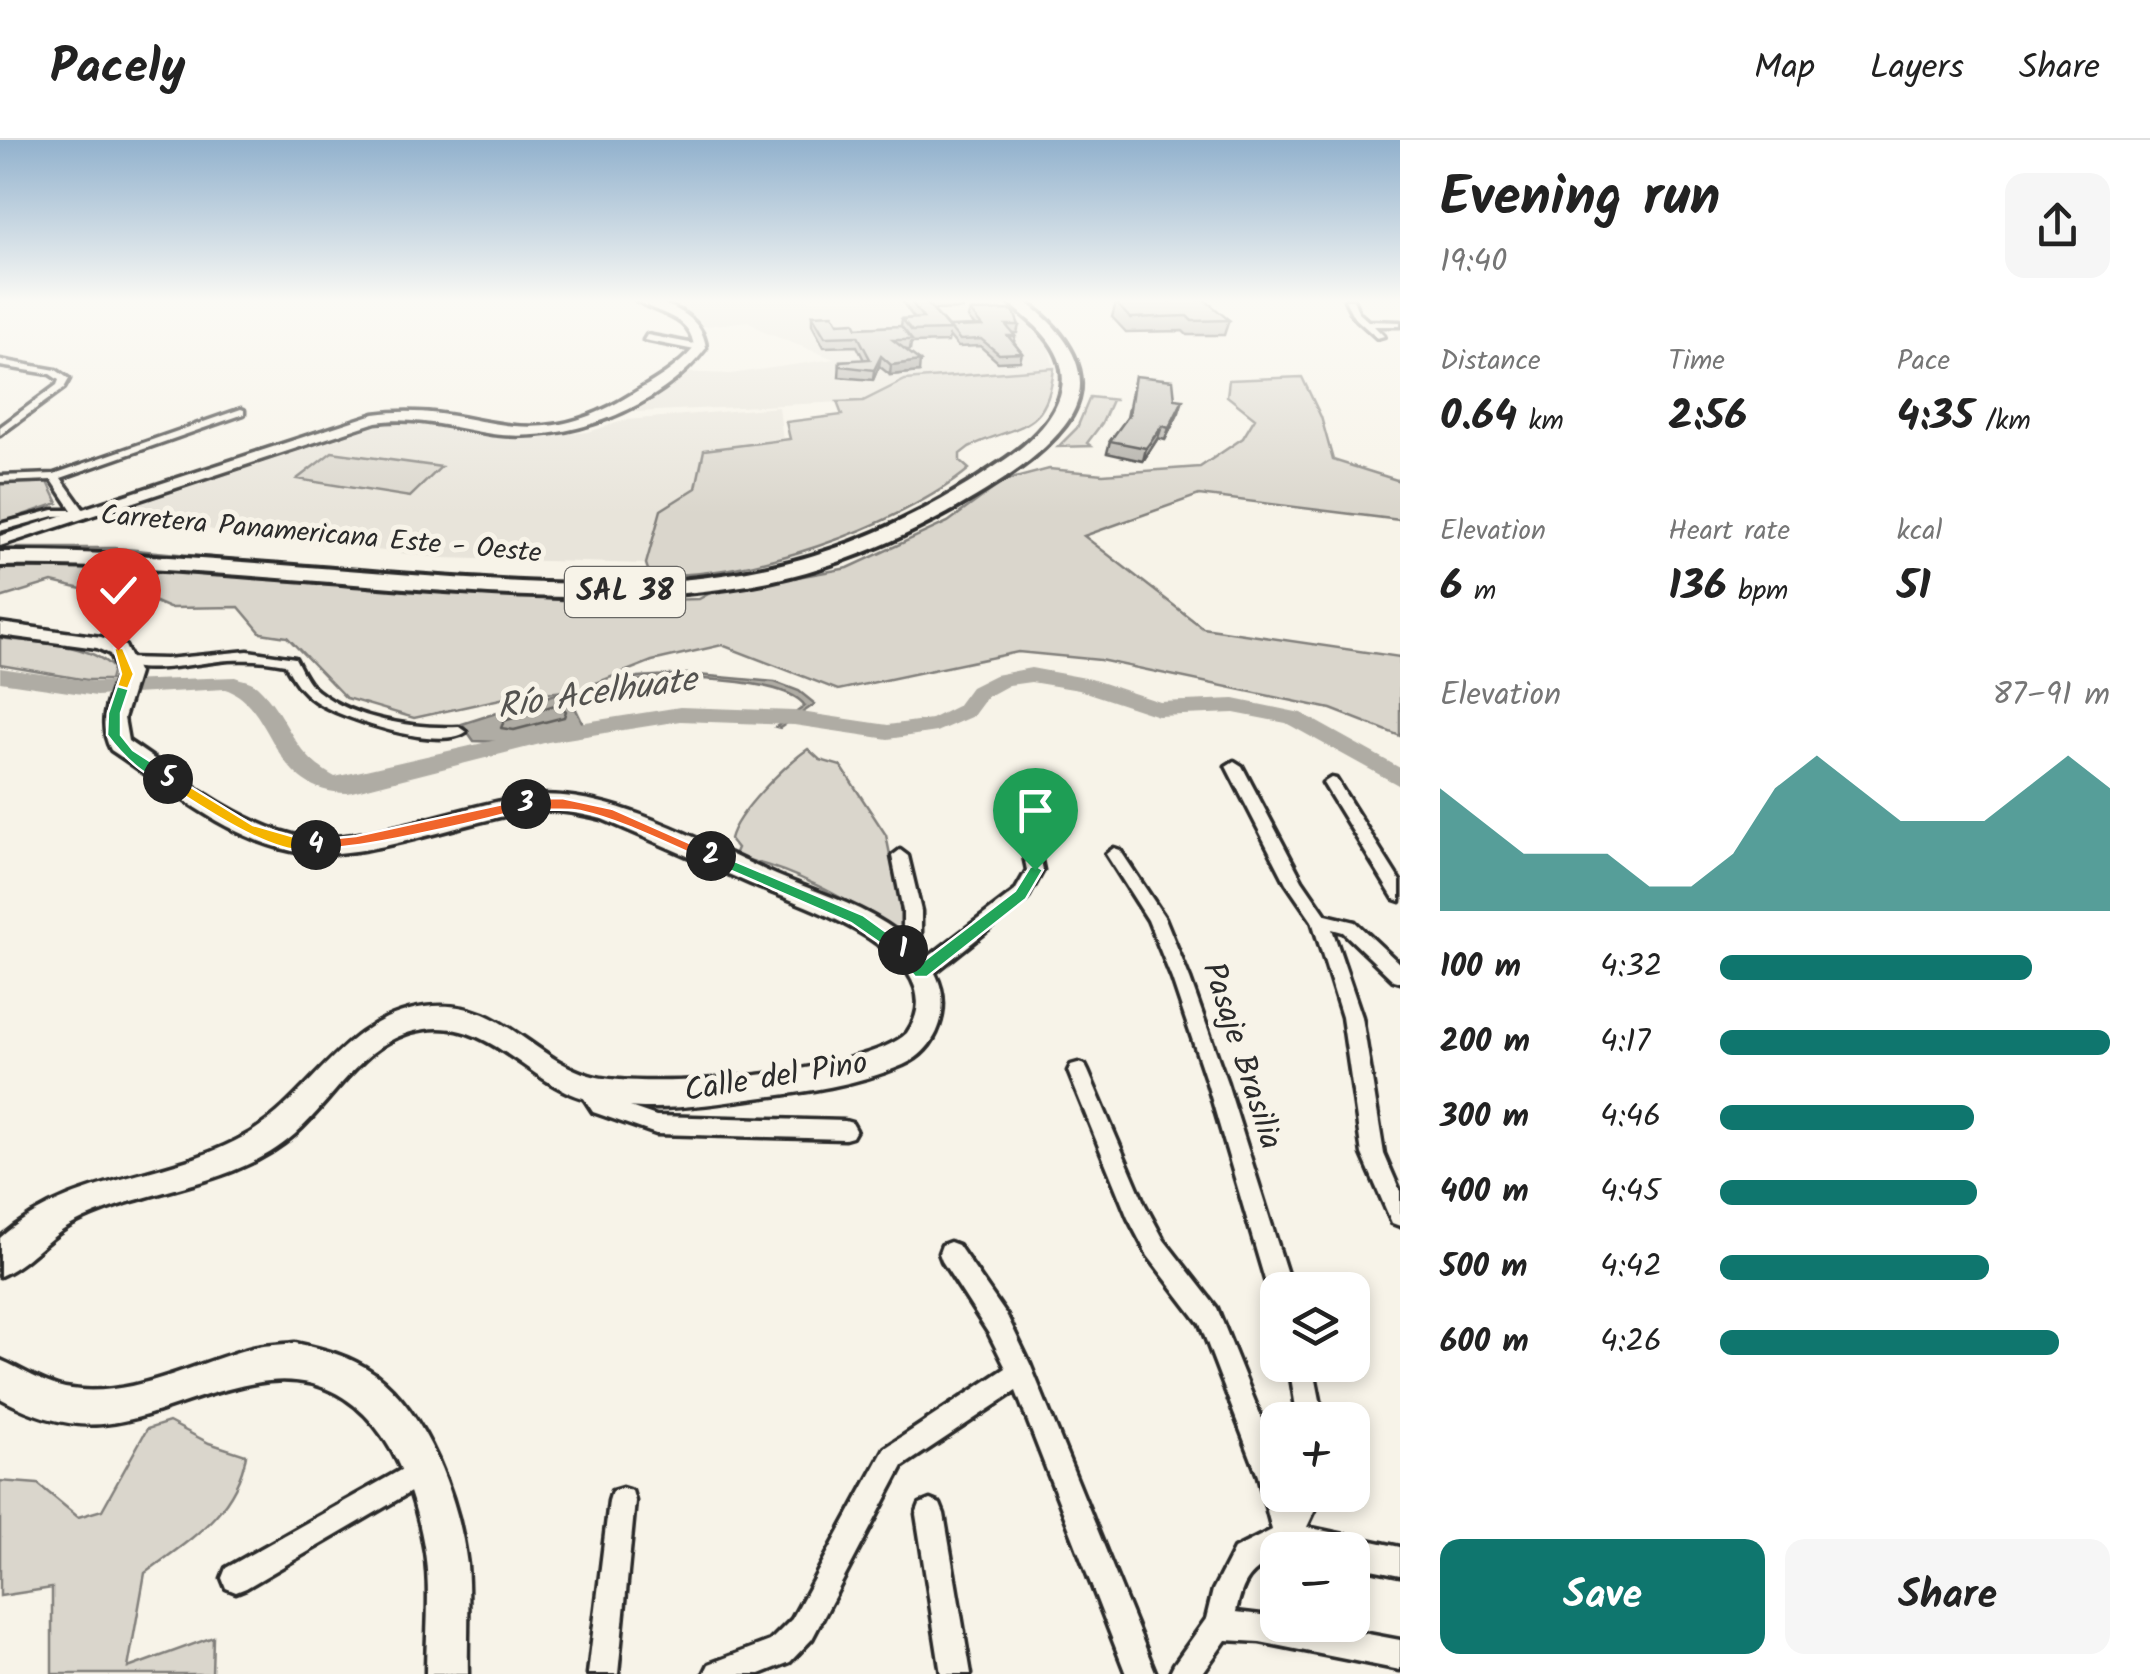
<!DOCTYPE html>
<html lang="en">
<head>
<meta charset="utf-8">
<style>
	:root { --surface:#fff; --page:#f6f6f6; --text:#222; --muted:#767676; --line:#e0e0e0; --accent:#0f766e }
	body { margin:0; font-family:Kalam,sans-serif; background:var(--page); color:var(--text); height:100vh; display:flex; flex-direction:column; font-size:38px; white-space:nowrap }
	* { box-sizing:border-box; margin:0 }
	p { font-size:32px; color:var(--muted) }
	.icon { flex:none; width:55px; height:55px; fill:none; stroke:currentColor; stroke-width:2; stroke-linecap:round; stroke-linejoin:round }
	.map { position:relative; flex:1; overflow:hidden }
	.panel { display:flex; flex-direction:column; background:var(--surface); width:750px }
	.panel>* { flex:none }
	.fabs { position:absolute; left:1260px; top:1132px; display:grid; gap:20px }
	.fabs a { display:grid; place-items:center; width:110px; height:110px; border-radius:20px; background:var(--surface); box-shadow:0 5px 15px #0003; font-size:50px }
	.pin { position:absolute; display:grid; place-items:center; width:85px; height:85px; color:#fff; margin:-102px -42px; border-radius:50% 50% 50% 0; rotate:-45deg; box-shadow:0 0 10px #0007 }
	.pin .icon { rotate:45deg }
	.km { position:absolute; width:50px; height:50px; margin:-25px; border-radius:50%; background:#222; color:#fff; font-size:28px; line-height:50px; text-align:center }
	.round { display:grid; place-items:center; flex:none; width:105px; height:105px; border-radius:20px; background:var(--page) }
	.headline { display:flex; align-items:center; justify-content:space-between; height:170px; padding:0 40px }
	h1 { font-size:55px; font-weight:800; line-height:75px }
	.metrics { display:grid; grid-template-columns:repeat(3,1fr); gap:15px; height:170px; padding:10px 40px }
	.metrics div { display:grid; align-content:center }
	.metrics b { font-size:42px; font-weight:800 }
	.metrics small { font-size:28px; font-weight:400 }
	.metrics p { font-size:28px }
	.chart { height:280px; padding:20px 40px }
	.chart p { display:flex; justify-content:space-between }
	.chart svg { width:100%; height:180px; margin-top:10px; fill:var(--accent); opacity:.7 }
	.action { display:flex; gap:20px; margin-top:auto; padding:20px 40px }
	.action a { flex:1; height:115px; border-radius:20px; background:var(--accent); color:#fff; font-size:40px; font-weight:800; line-height:115px; text-align:center }
	.action a+a { background:var(--page); color:var(--text) }
	ul { padding:0 40px; list-style:none; font-size:32px }
	li { display:grid; grid-template-columns:160px 120px 1fr; align-items:center; height:75px }
	li i { height:25px; border-radius:12px; background:var(--accent) }
	header { display:flex; align-items:center; gap:60px; box-sizing:border-box; height:140px; padding:0 50px; background:var(--surface); border-bottom:2px solid var(--line) }
	header strong { font-size:48px }
	nav { display:flex; gap:55px; margin-inline-start:auto; font-size:35px }
	main { display:flex; flex:1; min-height:0 }
	.map>svg:first-child { display:block }
	.built { fill:#e8e4da }
	.green { fill:#dad6cc; stroke:#82807c; stroke-width:2.5 }
	.water { fill:#afaca4; stroke:#7a7874; stroke-width:2.5 }
	.lines { fill:none; stroke-linecap:round; stroke-linejoin:round }
	.shore { stroke:#605f5b; stroke-width:2.5 }
	.river { fill:#afaca4; fill-rule:evenodd }
	.street-casing { stroke:#2b2b2b; stroke-width:7 }
	.secondary-casing { stroke:#2b2b2b; stroke-width:7 }
	.highway-casing { stroke:#2b2b2b; stroke-width:8 }
	.street { fill:#f7f3e8; fill-rule:evenodd }
	.secondary { fill:#f7f3e8; fill-rule:evenodd }
	.highway { fill:#f7f3e8; fill-rule:evenodd }
	.wall { fill:#a9a69f; stroke:#2b2b2b; stroke-width:2.5 }
	.shaded-wall { fill:#898782; stroke:#2b2b2b; stroke-width:2.5 }
	.building { fill:#c4c1b9; stroke:#2b2b2b; stroke-width:2.5 }
	.split-1 { fill:#22a559; stroke:#fff; stroke-width:2.5 }
	.split-2 { fill:#22a559; stroke:#fff; stroke-width:2.5 }
	.split-3 { fill:#f0652b; stroke:#fff; stroke-width:2.5 }
	.split-4 { fill:#f0652b; stroke:#fff; stroke-width:2.5 }
	.split-5 { fill:#f5b400; stroke:#fff; stroke-width:2.5 }
	.split-6 { fill:#22a559; stroke:#fff; stroke-width:2.5 }
	.split-7 { fill:#f5b400; stroke:#fff; stroke-width:2.5 }
	.labels { text-anchor:middle; dominant-baseline:central; stroke-width:10; stroke-linejoin:round; paint-order:stroke }
	.far-street-label { font-size:28px; fill:#2b2b2b; stroke:#f7f3e8 }
	.shield { fill:#f7f3e8; stroke:#686764; stroke-width:2.5 }
	.shield-label { font-size:30px; font-weight:bold; fill:#2b2b2b }
	.street-label { font-size:32px; fill:#2b2b2b; stroke:#f7f3e8 }
	.water-label { font-size:35px; font-style:italic; fill:#53524f; stroke:#f7f3e8 }
</style>
</head>
<body>
<header>
<strong>Pacely</strong>
<nav><a>Map</a><a>Layers</a><a>Share</a></nav>
</header>
<main>
<div class="map">
<svg width="1400" height="1534" viewBox="0 0 1400 1534">
	<rect width="100%" height="100%" fill="#f7f3e8"/>
	<filter id="ink" filterUnits="userSpaceOnUse"><feTurbulence type="fractalNoise" baseFrequency=".01" numOctaves="2"/><feDisplacementMap in="SourceGraphic" scale="20" xChannelSelector="R" yChannelSelector="G"/><feConvolveMatrix kernelMatrix="1 2 1 2 8 2 1 2 1" color-interpolation-filters="sRGB"/></filter>
	<g filter="url(#ink)">
		<!-- built -->
		<path class="built" d="M645,160H998L1037,188L1049,208L1054,228L905,240L863,261L635,272L679,232L731,234L834,219L764,192L748,181L699,187Z
			M779,267L783,301L704,310L696,348L661,371L646,424L442,418L217,391L125,369L373,287L419,278L528,298L588,292L626,280Z"/>
		<!-- green -->
		<path class="green" d="M1054,228C1047,293 1020,283 969,307L960,314V321L969,329C901,386 738,444 649,433L646,424L661,370L696,348L704,310L790,299L786,282L842,275L837,262L863,261L905,240Z
			M1302,237L1321,277L1333,320L1400,341V380L1199,355L1084,396L1203,488L1400,517V596L1331,569L1100,520L1018,512L838,550L722,505L652,521L581,549L505,558L414,578L346,558L287,497L261,493L239,467L169,468L137,454L94,452L52,442L0,458V426L92,423L586,462L699,459L712,452L848,428L948,382L1004,341L1049,329L1103,334L1200,327L1243,298L1255,278L1227,256L1229,240Z
			M1090,257L1117,260H1112L1102,283L1087,303L1091,306L1058,307L1077,288Z
			M332,312L441,327L410,357L297,339Z
			M0,340H47L58,363L0,383Z
			M0,408H115L314,427L0,415Z
			M0,498C34,503 88,502 113,528L110,540H87L0,525Z
			M808,609L820,620L841,626L886,695L904,783L902,793C850,762 793,727 733,717L737,708L730,699C736,673 785,625 808,609Z
			M169,1282L209,1303L246,1315C236,1373 189,1400 145,1433L128,1528L213,1497L212,1534H52V1448L0,1456V1341L38,1344L78,1377L102,1370L147,1289Z"/>
		<!-- water -->
		<path class="water" d="M687,534L775,542L799,551L815,564L780,588L776,587L805,566C787,537 665,535 632,542C612,547 592,555 572,561L584,586L499,602L474,601L462,584L562,552L571,556L638,537Z"/>
		<g class="lines">
			<!-- shore -->
			<path class="shore" d="M558,564L566,571L564,577L514,590L501,588L504,581Z"/>
			<!-- river -->
			<path class="river" d="M0,528L96,542L235,537C242,540 252,541 257,546C289,575 289,612 335,637L548,588L680,567L794,571L888,585L931,579L957,566L971,547L995,535L1031,528L1091,539L1160,562L1234,559L1301,573L1400,628V646L1286,583L1234,573L1158,576L1079,550L1031,542L1009,545L987,557L973,576L936,592L888,599L794,585L680,581L548,602L348,653C268,653 277,566 225,549L96,556L0,542Z"/>
			<defs>
				<path id="street" d="M1345,160H1353L1359,173L1368,181L1400,182V186H1374L1384,196L1377,198L1353,176Z
					M647,195L700,205L704,208L700,211L644,200Z
					M0,220L56,230L69,239L64,248L0,295V287L57,245L59,240L50,234L0,226Z
					M241,269L244,270V274L61,338L86,373L84,375L54,376L0,391V384L53,370H72L52,340L0,342V336L54,334Z
					M248,511L295,518C300,527 304,537 311,545C347,579 412,589 459,587L466,592C439,611 342,579 315,561C300,551 293,539 285,524C266,520 248,519 229,520C199,522 142,537 117,522L124,518L166,519Z
					M1234,621L1242,626L1302,740L1326,775L1355,782L1400,824V842L1393,840L1343,792L1332,789L1362,877L1384,1014L1400,1051V1086L1392,1083L1362,1014L1342,877L1312,781L1286,743L1226,626Z
					M1331,638L1336,639L1400,741V761L1394,759L1323,643Z
					M1031,705L1039,711L1043,730L1027,759L928,838H914L912,833L914,828L1015,751L1027,730L1023,711Z
					M1114,708L1120,710L1165,778L1190,839L1227,943L1292,1150H1278V1161L1272,1158L1268,1150L1207,943L1172,839L1148,780L1106,714Z
					M900,710L908,716L921,771V818L918,823H906L903,818V771L892,716Z
					M1078,923L1085,925L1088,931L1145,1065L1164,1100L1217,1168L1278,1319V1355H1290L1292,1361L1295,1355H1322L1307,1387L1400,1407V1435L1352,1425V1410H1278V1417C1249,1432 1243,1440 1236,1472L1278,1477V1485H1320L1400,1500V1530L1260,1502L1226,1500L1202,1534H1169L1174,1524L1206,1479L1213,1450L1234,1409L1272,1390L1258,1336L1200,1184L1148,1116L1128,1078L1068,931L1071,925Z
					M586,937L593,940L607,959L656,976L845,981L852,983L856,990L852,997L845,999L656,994L593,972L576,946L579,940Z
					M950,1102L958,1105L1007,1176L1030,1224L1156,1534H1126L1016,1251L903,1326L812,1499L790,1522L760,1534H704L709,1524L770,1501L792,1479L885,1308L1006,1228L989,1194L942,1121L939,1113L942,1105Z
					M1289,1225H1313L1324,1280H1298Z
					M422,1318L431,1322L435,1331L431,1340L246,1448L236,1452L226,1448L222,1438L226,1428Z
					M622,1348L632,1351L635,1361L618,1534H588L609,1361L612,1351Z
					M930,1360L940,1364L944,1374L971,1534H941L916,1374L920,1364Z"/>
				<path id="secondary" d="M636,160C665,160 703,175 706,208C660,269 566,304 492,294C453,288 416,276 376,282L0,406V396L374,274C478,259 522,323 632,254C654,241 677,228 694,208C692,175 656,174 636,160Z
					M0,483L101,497L125,506L138,533L124,578L128,601C179,635 233,680 293,695C356,709 464,663 530,656C611,648 704,704 776,735C813,751 852,762 886,784C906,797 924,812 935,833C953,868 938,910 903,925C857,945 805,952 756,958C698,966 634,977 577,956C523,936 487,880 425,889C365,897 336,958 295,994C233,1049 144,1047 73,1084C46,1098 27,1125 0,1136V1098C75,1032 169,1041 250,993C314,954 343,878 425,867C500,857 527,915 589,935C644,952 867,933 907,893C961,815 798,764 751,744C701,722 652,700 602,679C577,673 552,668 526,672C459,682 358,725 292,711C225,697 167,647 111,610C97,583 108,559 118,533L110,514L97,508L0,495Z
					M295,1203C323,1209 350,1216 374,1233C428,1274 459,1360 467,1425C470,1461 467,1498 468,1534H426C426,1494 431,1452 425,1412C411,1322 362,1222 255,1243C151,1262 108,1317 0,1258V1220C22,1229 41,1243 65,1248C127,1260 190,1225 248,1209C263,1205 279,1205 295,1203Z"/>
				<path id="highway" d="M1007,160H1023C1064,189 1102,236 1065,285C1038,320 996,345 958,367C898,401 836,427 769,441C645,466 517,457 392,447C261,437 131,424 0,426V412C134,411 266,424 399,434C521,443 647,453 768,427C854,409 934,369 1006,319C1049,289 1086,244 1045,196C1034,182 1019,173 1007,160Z"/>
			</defs>
			<!-- street casing -->
			<use href="#street" class="street-casing"/>
			<!-- secondary casing -->
			<use href="#secondary" class="secondary-casing"/>
			<!-- highway casing -->
			<use href="#highway" class="highway-casing"/>
			<!-- street -->
			<use href="#street" class="street"/>
			<!-- secondary -->
			<use href="#secondary" class="secondary"/>
			<!-- highway -->
			<use href="#highway" class="highway"/>
		</g>
		<!-- wall -->
		<path class="wall" d="M901,160H963L962,169L933,170L949,188L975,186L968,178L970,171L1019,185L1017,193H1012L1015,196L1014,203L1022,213L1020,221L998,222L980,206L958,207L949,196L948,202L911,203L910,210H905L919,232L890,235L879,226L873,240L839,237L840,221L864,220L857,206L824,207L812,185V175L857,188L901,186L902,179L914,178Z
			M1116,163L1229,180L1224,195H1187L1183,191L1126,192L1112,177Z
			M1135,236L1175,259L1179,272L1165,300L1158,298L1143,321L1107,313L1110,301L1127,278Z"/>
		<!-- shaded-wall -->
		<path class="shaded-wall" d="M881,216L879,226L873,240L874,230Z
			M920,221L919,232L890,235L891,225Z
			M1183,260L1179,272L1165,300L1169,288Z
			M1162,286L1158,298L1143,321L1146,308Z"/>
		<!-- building -->
		<path class="building" d="M910,160H924L950,190L912,191L902,179L923,178Z
			M1205,160L1229,180L1192,181L1187,176L1130,178L1116,163Z
			M1013,170L1019,185H1006L1015,196H1008L1022,213L999,214L981,199L960,200L949,187L982,186L970,171Z
			M833,174L838,183L854,182L857,188L901,186L912,200H893L920,221L891,225L881,216L874,230L840,226V221L870,219L858,196L825,197L812,175Z
			M1135,236L1173,240L1175,259L1183,260L1169,288L1162,286L1146,308L1110,301L1129,275Z"/>
	</g>
	<!-- sky -->
	<linearGradient id="sky" x2="0" y2="1"><stop stop-color="#91b1cd"/><stop offset="0.43" stop-color="#fbfaf5"/><stop offset="1" stop-color="#fbfaf5" stop-opacity="0"/></linearGradient>
	<rect width="1400" height="374" fill="url(#sky)"/>
	<!-- split-1 -->
	<path class="split-1" d="M1035,725L1043,730L1026,759L927,837H915L897,815V806L903,804L922,822L1015,751L1030,727Z"/>
	<!-- split-2 -->
	<path class="split-2" d="M711,711L863,775L911,810L903,817L897,815L851,783L706,720V713Z"/>
	<!-- split-3 -->
	<path class="split-3" d="M562,658L613,669L719,716L717,720H706C665,703 624,681 580,671C562,667 532,674 519,664L526,659Z"/>
	<!-- split-4 -->
	<path class="split-4" d="M526,659L531,661V667C499,676 326,720 308,705L316,700L356,696Z"/>
	<!-- split-5 -->
	<path class="split-5" d="M163,636H173L253,685L323,705C291,731 193,661 163,642Z"/>
	<!-- split-6 -->
	<path class="split-6" d="M123,543L130,546L121,573V595L133,610L173,636V642C149,644 121,614 107,595L108,573L117,546Z"/>
	<!-- split-7 -->
	<path class="split-7" d="M114,508H123L134,534L128,549L117,546L121,534Z"/>
	<g class="labels">
		<!-- far-street labels -->
		<g class="far-street-label">
			<text transform="translate(321 395) rotate(5)">Carretera Panamericana Este - Oeste</text>
		</g>
		<!-- shield labels -->
		<rect class="shield" x="565" y="427" width="120" height="50" rx="8"/>
		<g class="shield-label">
			<text x="625" y="452">SAL 38</text>
		</g>
		<!-- street labels -->
		<g class="street-label">
			<text transform="translate(1241 916) rotate(72)">Pasaje Brasilia</text>
			<text transform="translate(776 938) rotate(-9)">Calle del Pino</text>
		</g>
		<!-- water labels -->
		<g class="water-label">
			<text transform="translate(597 555) rotate(-8)">Río Acelhuate</text>
		</g>
	</g>
</svg>
<div class="fabs">
<a><svg class="icon" aria-label="layers" viewBox="0 0 24 24"><path d="M12 4l9 5-9 5-9-5zM3 14l9 5 9-5"/></svg></a>
<a>+</a>
<a>−</a>
</div>
<div class="pin" style="left:1035px;top:730px;background:#1e9e55"><svg class="icon" aria-label="arrive" viewBox="0 0 24 24"><path d="M6 21V4h12l-3 4 3 4H6"/></svg></div>
<div class="pin" style="left:118px;top:510px;background:#d93025"><svg class="icon" aria-label="check" viewBox="0 0 24 24"><path d="M5 12l5 5 9-10"/></svg></div>
<b class="km" style="left:903px;top:810px">1</b>
<b class="km" style="left:711px;top:716px">2</b>
<b class="km" style="left:526px;top:664px">3</b>
<b class="km" style="left:316px;top:705px">4</b>
<b class="km" style="left:168px;top:639px">5</b>
</div>
<section class="panel">
<div class="headline"><div><h1>Evening run</h1><p>19:40</p></div><a class="round"><svg class="icon" aria-label="share" viewBox="0 0 24 24"><path d="M12 15V3M7 8l5-5 5 5M5 13v7h14v-7"/></svg></a></div>
<div class="metrics">
<div><p>Distance</p><b>0.64<small> km</small></b></div>
<div><p>Time</p><b>2:56</b></div>
<div><p>Pace</p><b>4:35<small> /km</small></b></div>
</div>
<div class="metrics">
<div><p>Elevation</p><b>6<small> m</small></b></div>
<div><p>Heart rate</p><b>136<small> bpm</small></b></div>
<div><p>kcal</p><b>51</b></div>
</div>
<div class="chart"><p><span>Elevation</span>87–91 m</p>
<svg viewBox="0 0 160 44" preserveAspectRatio="none"><path d="M0 44V14L10 22L20 30L30 30L40 30L50 38L60 38L70 30L80 14L90 6L100 14L110 22L120 22L130 22L140 14L150 6L160 14V44z"/></svg>
</div>
<ul>
<li><b>100 m</b>4:32<i style="width:80%"></i></li>
<li><b>200 m</b>4:17<i style="width:100%"></i></li>
<li><b>300 m</b>4:46<i style="width:65%"></i></li>
<li><b>400 m</b>4:45<i style="width:66%"></i></li>
<li><b>500 m</b>4:42<i style="width:69%"></i></li>
<li><b>600 m</b>4:26<i style="width:87%"></i></li>
</ul>
<div class="action"><a>Save</a><a>Share</a></div>
</section>
</main>
</body>
</html>
